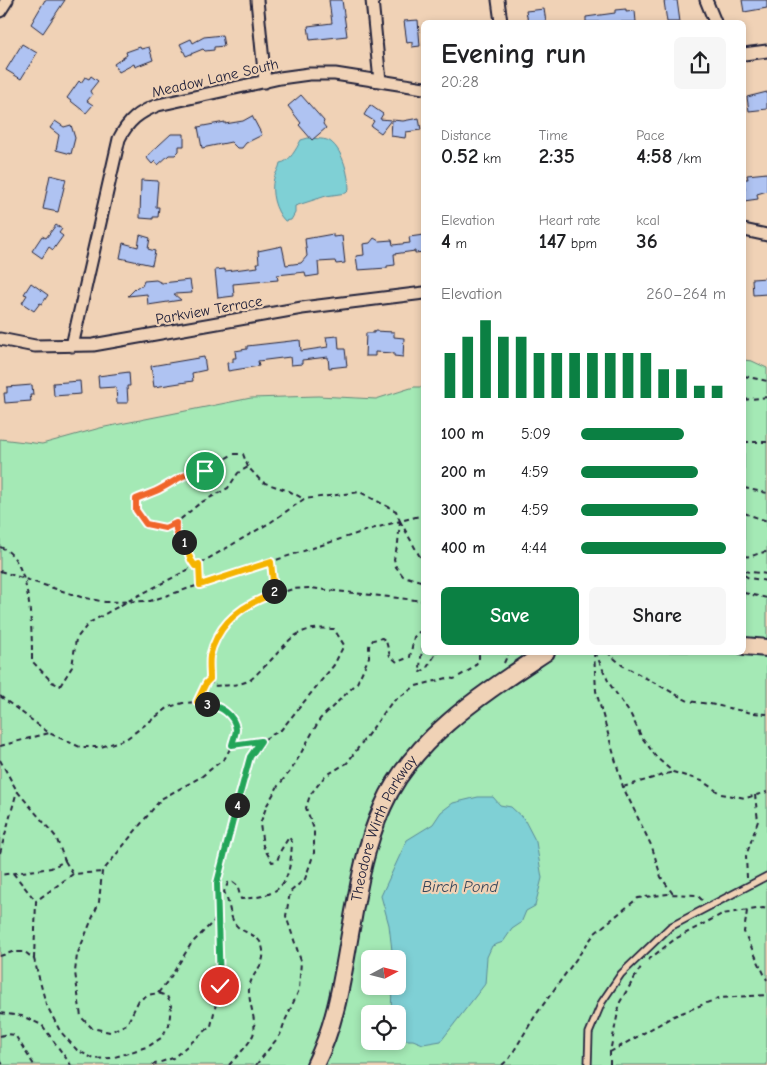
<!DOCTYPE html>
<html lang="en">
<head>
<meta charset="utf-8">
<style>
	:root { --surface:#fff; --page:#f6f6f6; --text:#202124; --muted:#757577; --accent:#0b8043 }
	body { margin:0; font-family:"Comic Neue",sans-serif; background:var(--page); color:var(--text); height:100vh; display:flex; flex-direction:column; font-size:19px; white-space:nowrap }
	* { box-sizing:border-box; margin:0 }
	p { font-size:16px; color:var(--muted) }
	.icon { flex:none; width:28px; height:28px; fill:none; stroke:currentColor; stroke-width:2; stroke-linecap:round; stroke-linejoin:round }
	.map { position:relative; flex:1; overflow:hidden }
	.sheet { position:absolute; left:421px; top:20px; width:325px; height:635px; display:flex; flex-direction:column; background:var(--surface); border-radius:8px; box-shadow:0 2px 8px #0003 }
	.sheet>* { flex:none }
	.needle { width:32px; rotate:83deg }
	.buttons { position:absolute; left:361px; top:950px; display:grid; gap:10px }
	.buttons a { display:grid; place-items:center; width:45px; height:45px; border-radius:8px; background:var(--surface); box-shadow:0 2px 8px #0003; font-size:25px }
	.pin { position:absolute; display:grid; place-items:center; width:42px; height:42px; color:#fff; margin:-21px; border:2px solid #fff; border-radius:50%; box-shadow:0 1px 5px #0007 }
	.km { position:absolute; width:25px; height:25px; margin:-12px; border-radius:50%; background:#222; color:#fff; font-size:14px; line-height:25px; text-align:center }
	.round { display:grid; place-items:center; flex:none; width:52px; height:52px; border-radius:8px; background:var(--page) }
	.overview { display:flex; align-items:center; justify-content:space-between; height:85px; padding:0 20px }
	h1 { font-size:28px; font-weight:700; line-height:38px }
	.metrics { display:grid; grid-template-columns:repeat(3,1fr); gap:8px; height:85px; padding:5px 20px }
	.metrics div { display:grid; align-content:center }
	.metrics b { font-size:21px; font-weight:700 }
	.metrics small { font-size:14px; font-weight:400 }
	.metrics p { font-size:14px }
	.chart { height:140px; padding:10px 20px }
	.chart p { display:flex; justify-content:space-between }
	.chart svg { width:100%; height:90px; margin-top:5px; stroke:var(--accent); stroke-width:6 }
	.button { display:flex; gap:10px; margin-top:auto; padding:10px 20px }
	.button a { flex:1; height:58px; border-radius:8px; background:var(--accent); color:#fff; font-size:20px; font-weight:700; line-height:58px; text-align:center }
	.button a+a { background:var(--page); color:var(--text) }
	ul { padding:0 20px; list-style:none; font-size:16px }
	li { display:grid; grid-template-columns:80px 60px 1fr; align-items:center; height:38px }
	li i { height:12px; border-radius:6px; background:var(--accent) }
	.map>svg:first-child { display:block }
	.green { fill:#a4e9b5; stroke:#638678; fill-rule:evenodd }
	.water { fill:#7fd0d5; stroke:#5a8a97 }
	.building { fill:#afc3f2; stroke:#22223b }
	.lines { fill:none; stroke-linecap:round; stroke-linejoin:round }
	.lane-casing { stroke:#22223b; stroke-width:9 }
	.street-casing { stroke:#22223b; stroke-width:15 }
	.secondary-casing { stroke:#22223b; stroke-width:20 }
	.path { stroke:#22223b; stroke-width:2; stroke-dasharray:5 4; stroke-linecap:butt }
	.lane { stroke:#f0d2b6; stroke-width:5.5 }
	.street { stroke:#f0d2b6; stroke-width:11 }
	.secondary { stroke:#f0d2b6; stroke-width:16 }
	.split-1-casing { stroke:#fff; stroke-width:10 }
	.split-2-casing { stroke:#fff; stroke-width:10 }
	.split-3-casing { stroke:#fff; stroke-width:10 }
	.split-4-casing { stroke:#fff; stroke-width:10 }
	.split-5-casing { stroke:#fff; stroke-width:10 }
	.split-1 { stroke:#f0652b; stroke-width:6 }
	.split-2 { stroke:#f5b400; stroke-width:6 }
	.split-3 { stroke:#f5b400; stroke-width:6 }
	.split-4 { stroke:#22a559; stroke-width:6 }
	.split-5 { stroke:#22a559; stroke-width:6 }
	.labels { text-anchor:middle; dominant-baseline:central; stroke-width:4.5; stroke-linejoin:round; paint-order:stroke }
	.street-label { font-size:15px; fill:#22223b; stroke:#f0d2b6 }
	.water-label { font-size:16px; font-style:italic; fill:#35455a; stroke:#f0d2b6 }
</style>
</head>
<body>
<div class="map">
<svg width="767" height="1065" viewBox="0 0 767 1065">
	<rect width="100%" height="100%" fill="#f0d2b6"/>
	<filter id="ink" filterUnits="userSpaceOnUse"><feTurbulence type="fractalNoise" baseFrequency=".02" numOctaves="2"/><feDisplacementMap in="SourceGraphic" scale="10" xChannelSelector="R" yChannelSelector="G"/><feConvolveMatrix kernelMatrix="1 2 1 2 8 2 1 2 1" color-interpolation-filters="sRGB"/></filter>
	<g filter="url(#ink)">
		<!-- green -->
		<path class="green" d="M744,360L752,361L767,368V1065H0V439L42,444L100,428L251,398L318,396L376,399L414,387H424V652H744ZM370,959H398V986H370ZM370,1014H398V1041H370Z"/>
		<!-- water -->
		<path class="water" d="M308,138C315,139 326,138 331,142C343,151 349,176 349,190L346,193L326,196L295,206V213L291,220L285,221C275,211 270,192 274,178C276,172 279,169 280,163C290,162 296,149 301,140Z
			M478,797H493L500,805L511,807L524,819L536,842L542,878L535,906L526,911L521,923L512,929L503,942L492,946L487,957L485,984L441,1041L423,1044L413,1040H399L398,1037V1014H391L392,986H398V959H393L389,925L381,896L407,840L433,824L441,812L453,803Z"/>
		<!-- building -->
		<path class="building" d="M45,0H65L43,33L31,24Z
			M329,0H342L347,36L310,40L308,26L332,23Z
			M677,0L680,22H667L664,1Z
			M742,0H767V8L744,12Z
			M544,9L546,22H528L526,11Z
			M626,9V12L635,11L636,22H586V17L615,13V10Z
			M418,20L420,46L412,47V42L407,43L404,21Z
			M222,35L224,46L214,47V50L205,51L203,49L186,56L180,44L191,39L193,43L204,37Z
			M22,44L37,53L21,79L6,70Z
			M140,47L141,49L149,47L153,60L135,67L134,64L119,72L114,64L127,55L126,52Z
			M91,76L98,81L90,91L92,95L87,101L93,105L86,113L67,98L79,81L81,83L85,77L89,79Z
			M767,92V109L749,111L747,97Z
			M301,95L324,121L323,124L326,128L312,140L299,125L301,123L288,106Z
			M370,105L383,114L380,119L391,120L381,133L371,126L374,121L364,115Z
			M252,116L262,135L246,143L242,148H237L231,142L202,148L198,127L225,122V124L243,121Z
			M419,118L421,130L406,132L405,138L391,136L392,120L403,121Z
			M55,121L64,127L71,125L75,138L71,154L56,150L59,135L50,128Z
			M171,134H184V146H179V151L175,155H169L158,165L155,161L152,164L146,157Z
			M767,173V191L757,194L758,199L744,201V190H745L744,179H748L747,175Z
			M50,175L66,179L58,212L43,209Z
			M141,180L158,181L156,207H159L158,217H153V219L140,218Z
			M56,225L62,229L59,233L63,236L53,250L49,247L42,258L32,251L42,236L46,238Z
			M333,234V237L342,236L345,263L336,264L335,261L318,262L319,275L306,277L305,272L277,275L278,280L233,284L234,296L218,298L215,270L225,269V271L258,267L257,263H259L258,251L282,246L286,265L301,263L307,256L305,239Z
			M140,235L150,238L148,249L155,251L152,265L120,258L123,243L138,247Z
			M424,235V252L415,253V251L394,254L395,265L387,266V268L358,270L356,256L364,255L363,244L370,243L374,238L379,241L392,240L393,245L410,243L409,237Z
			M767,278V294L753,295L752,279Z
			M156,280L162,283L190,280L192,293L174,294L181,300L148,305L147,294L128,296L137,287L142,286L144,281Z
			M31,283L48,295L42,304L40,303L34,311L22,303L27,295L24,294Z
			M374,331L394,332V337L404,338L403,357L394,356V353L375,352V356H365L366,333H374Z
			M338,336L339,349H345L347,366L329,368L328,357L302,360V364L291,365L290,357L258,361L259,366L228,371L227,363L233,362V358H236L235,351L247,349V346L300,340L301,351L328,347L326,337Z
			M204,357L206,370L192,373L193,381L154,387L151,366Z
			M129,372L130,386H127L128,403H117L116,387L99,388L98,376Z
			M80,381L81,394L54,396L53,383Z
			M32,385L33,395H30L31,401L5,403L4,393H7V387Z"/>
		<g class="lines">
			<defs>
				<path id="lane" d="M588,1065L589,1033L602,1002L621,974L670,927L767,876"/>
				<path id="street" d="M257,0L265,82
					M372,0L380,81
					M498,0L501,22
					M706,0L715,22
					M0,11L7,0
					M744,54L767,51
					M744,230L767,235
					M0,339L35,346L93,345L302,308L424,293
					M72,346L119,139C128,121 139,112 158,105L280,78L309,74H335L424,88"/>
				<g id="secondary">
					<path d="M744,646L767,648"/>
					<path id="s1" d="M315,1065C338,1019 343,972 352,923C359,883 366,843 383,806C413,737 486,692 546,652"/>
				</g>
			</defs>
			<!-- lane casing -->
			<use href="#lane" class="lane-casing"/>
			<!-- street casing -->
			<use href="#street" class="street-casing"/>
			<!-- secondary casing -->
			<use href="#secondary" class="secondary-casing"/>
			<!-- path -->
			<path class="path" d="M744,376L767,381
				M744,400L767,397
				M744,442H767
				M248,467L243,454H233L205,471H195L185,474L155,491L136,499V510L146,524L165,528L176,523L200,503L228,488L238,473L248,467L262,482L289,491L304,499
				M744,488L767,493
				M744,513L767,521
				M400,521L398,543L394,559L396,567L403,576L424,582
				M400,521L424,564
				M176,523L177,537C188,543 188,556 195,566
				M0,547C32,557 32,633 32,661L52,682L60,686L72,667L76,639L89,623L128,601L199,564L271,522L304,499L360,492L396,511L400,521L424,515
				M744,556C752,558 758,552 767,552
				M271,562L274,595
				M199,565L200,585
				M0,571L81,597L105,602L150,601L368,530L400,521
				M744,571L767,574
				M744,575L749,578L767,581
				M744,593L767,598
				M424,636C423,648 420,658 420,672L426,669L437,652
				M594,652L596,691L623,787L652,847L661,877L673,894
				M595,652L609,683L631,715L641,736L657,758L673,772L702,781L721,794L746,798L767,792
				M607,652L622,665L688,701L710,704L752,713L767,714
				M504,663L509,652
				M0,696L49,733L80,747H101L126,739L169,707L183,703L197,702L210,704L221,708L232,717L236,729L232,745L225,758L201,777L161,799L102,872L99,902L77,955L75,972L81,1017L92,1028L110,1032L127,1024L139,1000L148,995L158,993L167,996L171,1005L169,1025L161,1038L149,1046L125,1054L111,1058L94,1059L77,1050L60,1031L46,1004L34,959L25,952H12L0,956
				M197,702L206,683L210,679
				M232,745L261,741
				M0,746L49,733
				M0,760L17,791L56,837L65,861L51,868L0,875
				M623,787L673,772
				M0,853L17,791
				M65,861L73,874
				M13,873L35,900
				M747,878L746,856L758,821L755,795
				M747,911L744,932L767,980
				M34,959L36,901L73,874L102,872
				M648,960L675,939L722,914L763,908L767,909
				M158,993L170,978L191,944L218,917
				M0,1013L22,1016L42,1025L71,1065
				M0,1036L7,1034L15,1035L34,1065
				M610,1052L674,1016L719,998L767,995
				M0,1060L3,1065
				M152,1065L173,1058L211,1026L220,986L217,883L250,757L261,741L281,730L334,665L344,645L334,629C291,625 290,643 263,668C258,672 253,679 248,681C237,686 225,685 213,686L210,679V656L226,622L256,600L293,589L310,588L424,601
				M229,1065C237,1056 248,1046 253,1035C258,1023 248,1002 249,989C251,971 268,966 262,946C258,933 243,934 236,925C229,917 230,902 224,892L228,883L233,882L237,885L241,899C283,896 290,884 292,842L289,837L281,850L277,861L272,862L263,846L260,824L267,805L278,786L292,769L320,719L357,683L369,657V646L373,640L382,638L386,641L390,656L397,662L410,657L414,637L419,632L424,634
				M256,1065L280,1035L285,1021L299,990L301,961L286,916L290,892L305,879L314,853V829L306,808L310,795L325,776L347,763L392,702L416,686L447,678L454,679L473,668L479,660V652
				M502,1065L509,1059L535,1016L595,933L638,898L668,894L697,895L702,900
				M610,1065V1052L620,1002L641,967"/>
			<!-- lane -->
			<use href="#lane" class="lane"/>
			<!-- street -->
			<use href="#street" class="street"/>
			<!-- secondary -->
			<use href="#secondary" class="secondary"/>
		</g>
	</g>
	<g class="lines" filter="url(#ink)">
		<defs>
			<path id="split-1" d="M184,542C177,535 175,533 176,523L165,528L146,524L136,510V499C143,496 149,494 156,491C173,483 185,471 205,471"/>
			<path id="split-2" d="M184,542L191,560L195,566L199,564L200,585L271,562L274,591"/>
			<path id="split-3" d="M207,704L197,702L206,683L210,679C210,672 209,663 210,656C218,623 243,604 274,594V591"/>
			<path id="split-4" d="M207,704C220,706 234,714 236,729C236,734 233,740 232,745L261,741L250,757L237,805"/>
			<path id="split-5" d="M220,986L217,883L237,805"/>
		</defs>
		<!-- split-1 casing -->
		<use href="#split-1" class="split-1-casing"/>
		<!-- split-2 casing -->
		<use href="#split-2" class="split-2-casing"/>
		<!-- split-3 casing -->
		<use href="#split-3" class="split-3-casing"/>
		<!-- split-4 casing -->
		<use href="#split-4" class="split-4-casing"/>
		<!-- split-5 casing -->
		<use href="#split-5" class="split-5-casing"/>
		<!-- split-1 -->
		<use href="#split-1" class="split-1"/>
		<!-- split-2 -->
		<use href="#split-2" class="split-2"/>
		<!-- split-3 -->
		<use href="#split-3" class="split-3"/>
		<!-- split-4 -->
		<use href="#split-4" class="split-4"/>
		<!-- split-5 -->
		<use href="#split-5" class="split-5"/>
	</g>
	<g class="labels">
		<!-- street labels -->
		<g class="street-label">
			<text transform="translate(215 78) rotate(-13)">Meadow Lane South</text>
			<text transform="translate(209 310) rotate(-10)">Parkview Terrace</text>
			<text stroke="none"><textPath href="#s1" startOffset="248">Theodore Wirth Parkway</textPath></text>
		</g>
		<!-- water labels -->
		<g class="water-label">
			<text x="460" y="887">Birch Pond</text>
		</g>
	</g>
</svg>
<div class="buttons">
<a><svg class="needle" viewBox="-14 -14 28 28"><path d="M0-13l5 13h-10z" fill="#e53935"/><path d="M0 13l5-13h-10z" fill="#757577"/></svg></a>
<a><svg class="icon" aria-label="locate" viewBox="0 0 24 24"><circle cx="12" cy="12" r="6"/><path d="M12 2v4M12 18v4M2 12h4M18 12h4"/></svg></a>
</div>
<div class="pin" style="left:205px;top:471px;background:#1e9e55"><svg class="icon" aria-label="arrive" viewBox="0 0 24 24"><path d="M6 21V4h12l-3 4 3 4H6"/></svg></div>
<div class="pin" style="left:220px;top:986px;background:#d93025"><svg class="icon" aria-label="check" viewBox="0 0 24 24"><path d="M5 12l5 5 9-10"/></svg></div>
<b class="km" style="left:184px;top:542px">1</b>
<b class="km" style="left:274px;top:591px">2</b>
<b class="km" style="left:207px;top:704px">3</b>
<b class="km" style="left:237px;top:805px">4</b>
<section class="sheet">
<div class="overview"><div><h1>Evening run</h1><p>20:28</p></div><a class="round"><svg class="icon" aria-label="share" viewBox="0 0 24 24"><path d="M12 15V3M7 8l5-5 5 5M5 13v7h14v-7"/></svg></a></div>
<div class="metrics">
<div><p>Distance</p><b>0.52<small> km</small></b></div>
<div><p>Time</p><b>2:35</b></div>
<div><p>Pace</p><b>4:58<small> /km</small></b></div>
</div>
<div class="metrics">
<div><p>Elevation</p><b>4<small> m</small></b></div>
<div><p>Heart rate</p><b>147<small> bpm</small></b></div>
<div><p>kcal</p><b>36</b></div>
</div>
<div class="chart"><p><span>Elevation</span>260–264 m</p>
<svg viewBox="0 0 160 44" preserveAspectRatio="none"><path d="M5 44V22M15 44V14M25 44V6M35 44V14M45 44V14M55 44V22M65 44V22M75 44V22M85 44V22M95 44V22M105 44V22M115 44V22M125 44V30M135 44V30M145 44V38M155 44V38"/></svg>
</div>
<ul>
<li><b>100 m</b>5:09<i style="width:71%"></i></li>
<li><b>200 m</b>4:59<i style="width:81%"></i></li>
<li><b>300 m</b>4:59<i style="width:81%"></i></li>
<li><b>400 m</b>4:44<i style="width:100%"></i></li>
</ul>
<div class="button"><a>Save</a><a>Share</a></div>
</section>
</div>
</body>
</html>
